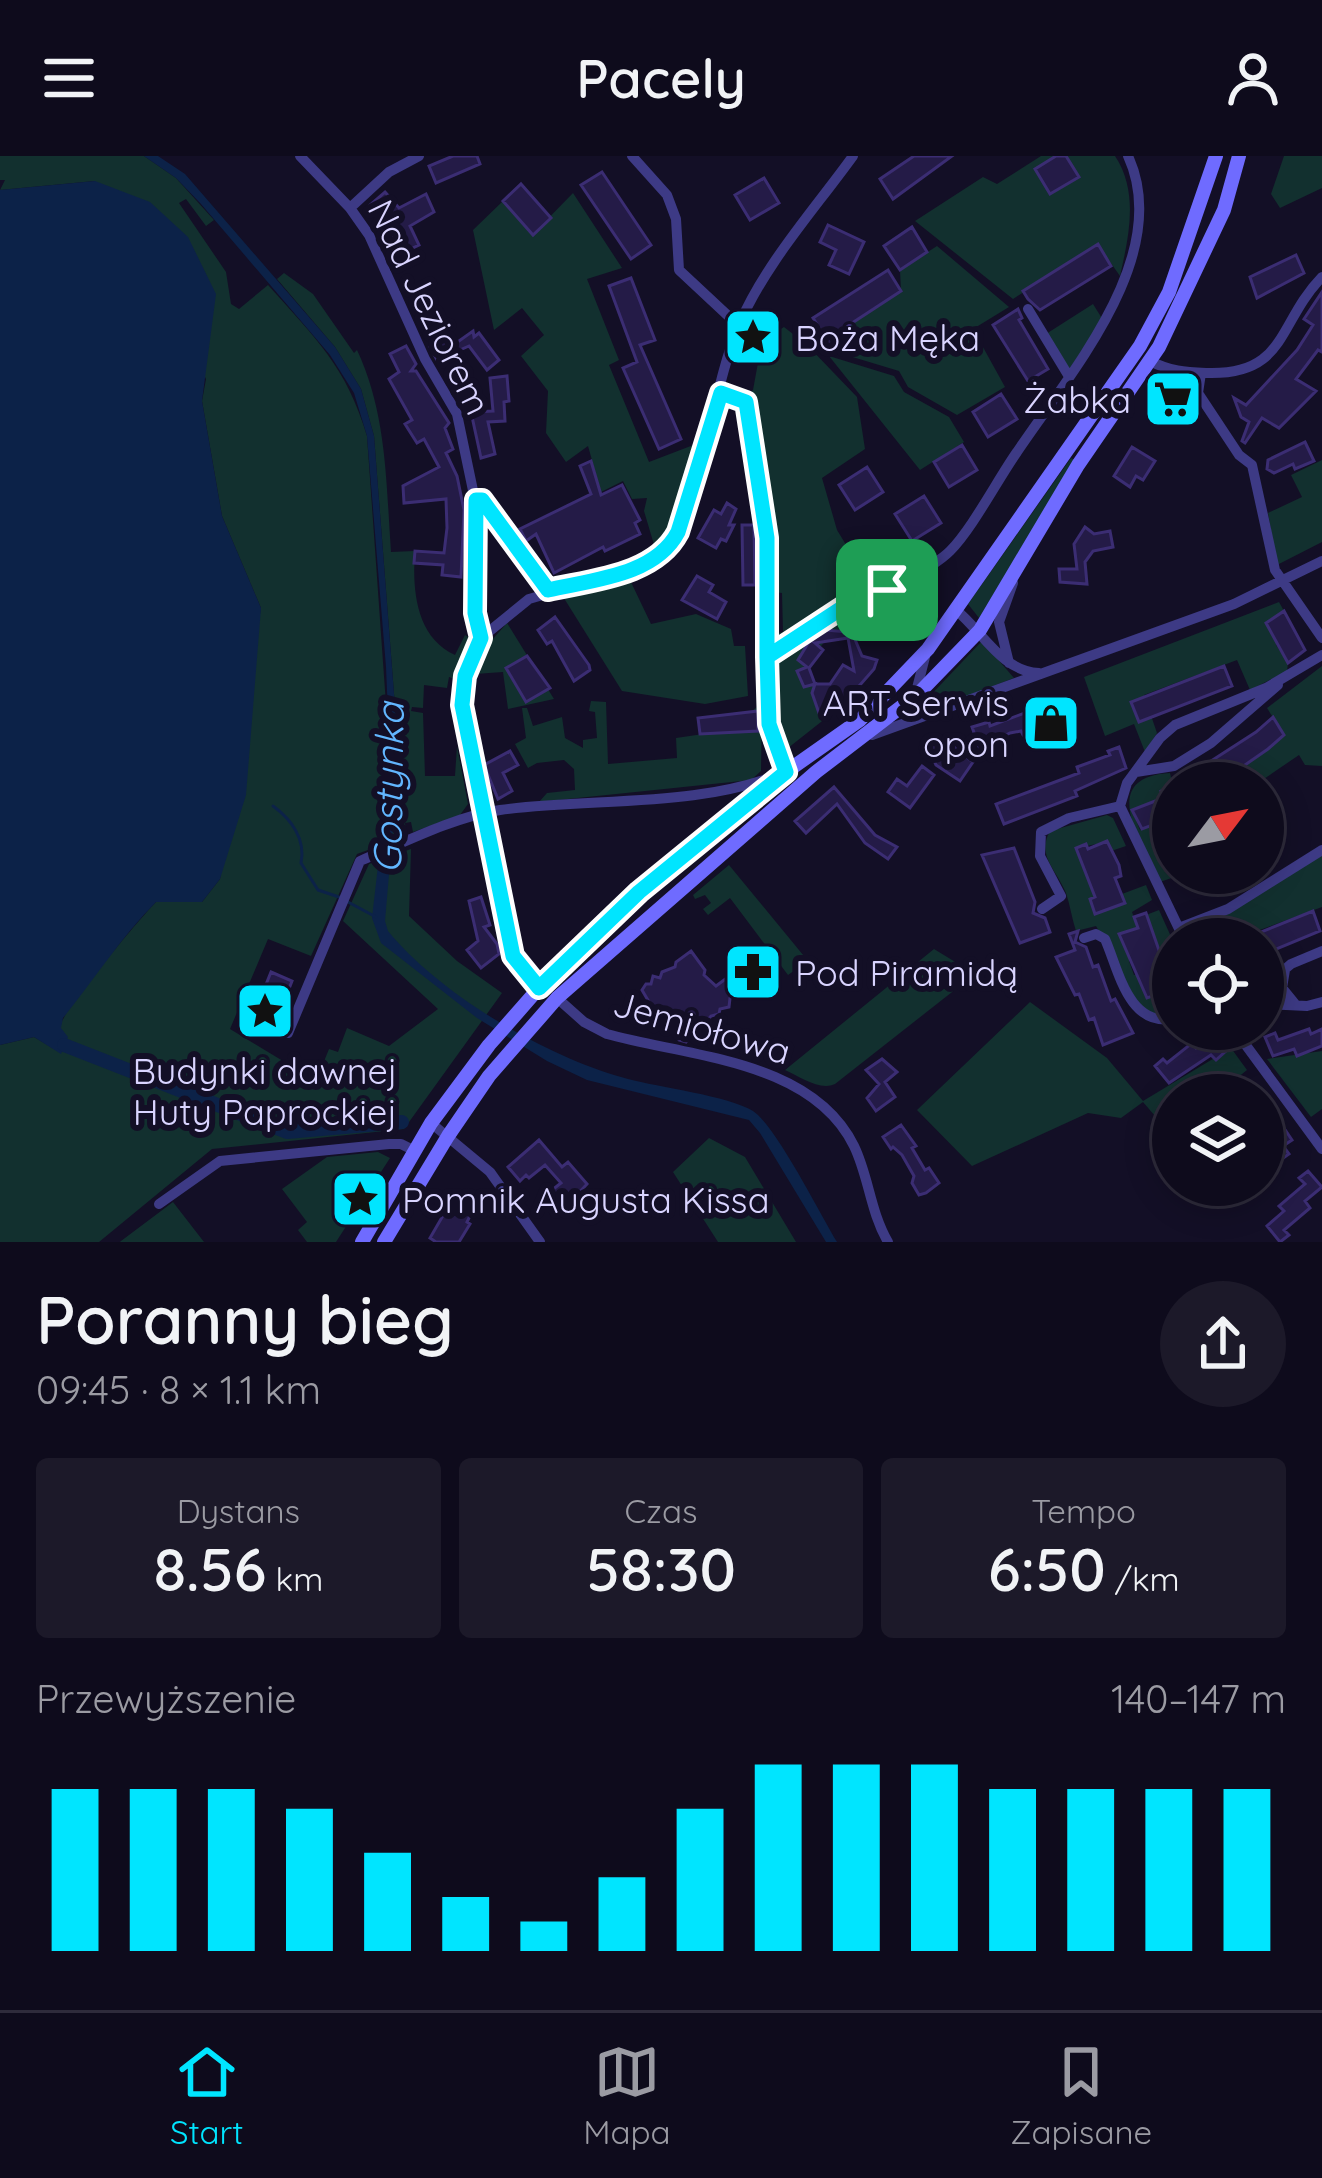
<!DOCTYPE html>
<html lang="pl">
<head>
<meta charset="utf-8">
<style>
	:root { --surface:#0e0b1c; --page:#1c1929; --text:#f1f3f6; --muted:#9b9ba3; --line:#2e2b3b; --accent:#00e5ff }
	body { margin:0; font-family:Quicksand,sans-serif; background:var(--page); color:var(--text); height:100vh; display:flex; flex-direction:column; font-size:45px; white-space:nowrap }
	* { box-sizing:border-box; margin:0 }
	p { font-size:39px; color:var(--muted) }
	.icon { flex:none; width:66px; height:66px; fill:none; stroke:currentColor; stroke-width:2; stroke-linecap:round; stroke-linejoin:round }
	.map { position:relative; height:1086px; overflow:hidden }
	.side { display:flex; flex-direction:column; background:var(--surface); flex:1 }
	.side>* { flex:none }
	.needle { width:78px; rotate:58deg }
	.tools { position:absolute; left:1152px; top:606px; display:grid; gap:24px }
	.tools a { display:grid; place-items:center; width:132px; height:132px; border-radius:50%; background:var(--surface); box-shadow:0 6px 30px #0003,0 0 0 3px var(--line); font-size:60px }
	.pin { position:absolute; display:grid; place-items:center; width:102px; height:102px; color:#fff; margin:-51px; border-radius:24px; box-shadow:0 6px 18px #0006 }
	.round { display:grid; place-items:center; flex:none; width:126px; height:126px; border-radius:63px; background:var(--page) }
	.overview { display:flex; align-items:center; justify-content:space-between; height:204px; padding:0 36px }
	h1 { font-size:66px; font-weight:600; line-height:90px }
	.stats { display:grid; grid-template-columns:repeat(3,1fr); gap:18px; height:204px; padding:12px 36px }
	.stats div { display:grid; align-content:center; border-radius:12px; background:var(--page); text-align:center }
	.stats b { font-size:60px; font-weight:600 }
	.stats small { font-size:33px; font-weight:400 }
	.stats p { font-size:33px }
	.chart { height:336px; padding:24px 36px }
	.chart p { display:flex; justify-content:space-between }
	.chart svg { width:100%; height:216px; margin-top:12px; stroke:var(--accent); stroke-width:6 }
	header { display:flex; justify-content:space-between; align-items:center; height:156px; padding:0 36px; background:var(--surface); font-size:54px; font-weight:600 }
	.tab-bar { display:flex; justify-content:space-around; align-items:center; height:168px; border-top:3px solid var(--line); background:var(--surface); font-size:33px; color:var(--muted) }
	.tab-bar a { display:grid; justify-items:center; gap:6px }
	.tab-bar .selected { color:var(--accent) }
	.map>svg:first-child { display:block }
	.green { fill:#12302f }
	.water { fill:#0c2248 }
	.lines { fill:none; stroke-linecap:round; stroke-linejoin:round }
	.stream { stroke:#0c2248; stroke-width:3 }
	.canal { stroke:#0c2248; stroke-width:14 }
	.building { fill:#241b47; stroke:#3b2d73; stroke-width:3; fill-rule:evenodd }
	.street { stroke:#3d3a85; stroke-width:10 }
	.secondary { stroke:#6f6bff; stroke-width:14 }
	.route-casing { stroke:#fff; stroke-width:24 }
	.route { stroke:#00e5ff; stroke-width:15 }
	.labels { text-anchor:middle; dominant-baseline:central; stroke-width:12; stroke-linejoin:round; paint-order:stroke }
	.street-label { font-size:36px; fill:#d9d4ff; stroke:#130f26 }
	.poi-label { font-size:36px; fill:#d9d4ff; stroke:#130f26; text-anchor:start }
	.water-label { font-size:39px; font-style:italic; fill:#62b6ff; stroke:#130f26 }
</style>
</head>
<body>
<header><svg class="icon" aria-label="menu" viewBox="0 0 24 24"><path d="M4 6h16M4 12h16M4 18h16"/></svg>Pacely<svg class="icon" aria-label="person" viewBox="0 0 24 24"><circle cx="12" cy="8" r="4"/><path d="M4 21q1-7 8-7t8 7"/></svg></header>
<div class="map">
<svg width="1322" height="1086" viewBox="0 0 1322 1086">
	<rect width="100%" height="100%" fill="#130f26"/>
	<!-- green -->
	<path class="green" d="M0,0H144L176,22L214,64L206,70L186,43L179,47L226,116L231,148L239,153L268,129C316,183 346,210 367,280L390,605L379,690L357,698L311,800L268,783L230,873L316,925L329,893L338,896L347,872L389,890L438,853L343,765L369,708L411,693L409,760L457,805L502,837L404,973L212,993L99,1086H0V889L34,881L61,897C61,888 59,877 61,868C65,852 140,762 156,746H202L220,723L261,452L222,360L202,245L206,223L95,25L0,34L5,24H0Z
		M1041,0H1115C1139,36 1129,80 1120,120L1098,89L1013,143L915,65L983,21L997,28Z
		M1284,0H1322V32L1280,52L1271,38Z
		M573,37L622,112L587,123L619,204L609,209L649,306L696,288L668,381L655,392L644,355L647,342L632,343L623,325L601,336L588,290L566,306L546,277L548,235L521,200L544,179L522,152L494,174L473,74L503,45L533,78Z
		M937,90L1009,151L973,173L1005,231L957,259L908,231L899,215L826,193L846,171L901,135L900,114Z
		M284,117L313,138L354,197L357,194C387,258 386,326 391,396L415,395C412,434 416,481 455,499L465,479L475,485L458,524L449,521L447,532L424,529L423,552L412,551L411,555L423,557L425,620H455L457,590L468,648L460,659L413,676L411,666L405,667L406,678L389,686L399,602L374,280L361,233L335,191L277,123Z
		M1093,148L1103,164L1068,215L1046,178Z
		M784,171L807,189L857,241L865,293L822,322L837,374L862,415L850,422L839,449L777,489L773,478L783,476L782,437L774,436L773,393L753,245L746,240L753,234L762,185Z
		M829,200L894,220L904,236L949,261L964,286L920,314Z
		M1071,302L1075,304L979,462L968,448Z
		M1322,304V386L1277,409L1268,357L1302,341L1291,319Z
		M629,422L651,468L696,458L731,473L734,490H745L748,540L705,548L622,535L562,439Z
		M1279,446L1284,455L1267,468L1279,486L1276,489L1288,507L1287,515L1250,534L1237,504L1144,539L1157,577L1145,596L1134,568L1105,580L1084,521Z
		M839,458L853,463L841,481L830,480L804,509L826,562L783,596L775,574L772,508L782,495Z
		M507,467L554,543L508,553L503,516L475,518L484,493Z
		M982,485L1014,522L943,549L926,544Z
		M1322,510V610L1305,609L1299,599L1258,627H1219L1284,579L1267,552Z
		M591,545L606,546L608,608L677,602L676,582L717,576L757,575L758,556L752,555L762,547L761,615L751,624L539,646L547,637L575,634L574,613L564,604L537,607L528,612L515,588L526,582L522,552H527L533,570L562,561L565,582L583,592V584L597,582L595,556L589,555Z
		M1170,617L1173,630L1161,635L1163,642L1132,654L1140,674L1170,662L1173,653V717H1186L1160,726C1142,687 1096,621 1170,617Z
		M1107,659L1113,662L1126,690L1111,695L1107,686L1076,692L1091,731L1100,740L1090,744L1096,758L1124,747L1122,738L1146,729L1152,744L1132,756L1139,776L1119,779L1125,793L1154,783L1146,759L1159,754L1173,785V805L1164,808L1159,798L1129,805L1134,819L1149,813L1147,841L1173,833V861C1129,864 1115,802 1096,770L1076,775C1072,763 1070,749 1066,737C1057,714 1036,700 1050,675Z
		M1322,699V751L1235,783H1190L1186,774Z
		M729,709L808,805L788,819L730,742L708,759L703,753L711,747L705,739L695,743L693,739Z
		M934,793L975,818L835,928C820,935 800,921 785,914Z
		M1030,846L1107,902L1143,945L1231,892L1247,914L1216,939H1173V981L1143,946L1121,962L1088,957L972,1010L917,954Z
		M1322,895V953L1311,961L1267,903Z
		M709,982L745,1001L796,1086H718L673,1016Z
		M378,996L390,1002L336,1086H307L298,1074L307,1066L282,1033L327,1001Z
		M173,1046L204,1086H120L121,1085Z"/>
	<!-- water -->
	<path class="water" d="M144,0H158L185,18L335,191L361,233L374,280L399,602L385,765L388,775C439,838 549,903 628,923C658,931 729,940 753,955C776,970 820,1058 837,1086H826L760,977L749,964L587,924L547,905L477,862L381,787L372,762L390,605L386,511L367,280L354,237L330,199L201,48L176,22Z
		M95,25L150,46L188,81L216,138L202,245L222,360L261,452L246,639L220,723L202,746H156C121,781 94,824 63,862L61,872L68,881L61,898L34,881L0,889V34Z"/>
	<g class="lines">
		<!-- stream -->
		<path class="stream" d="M273,650C291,663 306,683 301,707L318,734L339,741
			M348,746L376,761"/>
		<!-- canal -->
		<path class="canal" d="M64,889L287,976L402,966"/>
	</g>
	<!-- building -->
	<path class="building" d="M453,0H477L480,8L436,27L429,10Z
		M914,0H952L893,43L880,23Z
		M1056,0H1066L1079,21L1050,38L1035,13Z
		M602,16L651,89L631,103L581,29Z
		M764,22L779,47L750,64L735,39Z
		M521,28L551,62L533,79L503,45Z
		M385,36L399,52L426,38L434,56L410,70L419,89L402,97L386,63L383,66L369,50Z
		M828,69L864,86L849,118L829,109L836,94L820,86Z
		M912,71L927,96L900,114L884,90Z
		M1098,88L1111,110L1040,154L1028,143L1023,135Z
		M1296,99L1304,117L1257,142L1250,121Z
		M888,114L901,135L846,171L850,178L826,194L816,179L822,176L813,162Z
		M631,122L655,184L640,189L681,283L659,293L623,212L637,206L609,130Z
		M1322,136V196L1318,194L1296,223L1316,235L1279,272L1262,262L1245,287L1242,285L1249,266L1241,261L1234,242L1246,249L1297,194L1313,169L1304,163Z
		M1018,153L1022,162L1019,164L1048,213L1028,225L993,169Z
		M473,175L474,181L479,177L499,204L487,214L469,190L437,204L430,191L449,183L452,190Z
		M406,190L416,208L411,215H416L449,267L445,272L453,293L446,297L457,320L464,354L461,421L442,419L443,409L414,407L415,395L444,397L447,372L446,343L404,347L403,330L439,311L424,283L417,287L405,268L412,264L389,223L399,216L390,198Z
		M507,220L509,245L504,246L505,265L488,266L495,298L481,302L471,256L493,255L490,222Z
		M1001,238L1017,263L988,281L973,256Z
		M1305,286L1314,305L1295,313L1293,308L1274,317L1267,313L1268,304Z
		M962,289L977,314L949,331L934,306Z
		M1132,291L1155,305L1143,324L1136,320L1130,331L1114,320Z
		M591,305L601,339L622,329L640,364L635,367L640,378L605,395L603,391L554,417L536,378L526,385L520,373L591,338L580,310Z
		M867,311L883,336L855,354L839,329Z
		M924,340L941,367L912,385L895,358Z
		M727,347L736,353L729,369H734L726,385L721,383L716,392L698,382L714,354L721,358Z
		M742,369H754L755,429H743Z
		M1085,371L1094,378L1110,375L1113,391L1093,395L1085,406L1087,428L1060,426L1059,413H1077L1074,388Z
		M697,420L713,429L709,436L726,446L717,463L682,444Z
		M1284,455L1305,494L1288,507L1266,467Z
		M555,461L589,509L590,514L574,525L552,485L547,488L538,474Z
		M848,469L852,477L861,479L854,481L862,500L877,504L874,513L845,546L820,560L812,537L815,528L804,531L797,515L807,511L798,504L810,484L826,474L846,476ZM848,482L854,515L843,509L830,528H815L809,512L823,494L815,487Z
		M527,500L550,532L526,546L506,512Z
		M1224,510L1232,530L1139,566L1131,546Z
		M758,555V575L700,578L698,562Z
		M1030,555L1037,574L1023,579L1021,575L1010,577L980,593L972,571L989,566L990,570Z
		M1273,561L1284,579L1268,593L1219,627H1177L1256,576Z
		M942,582L945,590L949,587L973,606L960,625L936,609L927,588Z
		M1119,591L1126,612L1075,635L1077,640L1004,668L996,648L1079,617L1077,611L1110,599L1108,595Z
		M510,595L518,609L503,617L512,635L498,643L484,609Z
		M922,610L934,619L910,652L888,636L897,623L907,630Z
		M1173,630V665L1171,662L1142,673L1132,654L1163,642L1161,635Z
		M834,631L875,679L897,691L888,703L865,687L837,648L806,677L795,665Z
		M1107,685L1119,709L1121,720L1115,722L1125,747L1095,758L1090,743L1095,741L1076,692L1086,688L1088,693Z
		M1014,692L1035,746L1033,757L1045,762L1050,776L1020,787L982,699Z
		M481,741L490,769L484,771L497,788L499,798L481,812L467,794L478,785L469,745Z
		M1313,755L1320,775L1269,796L1261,776Z
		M1146,757L1169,823L1173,822V833L1147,842L1119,778L1138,772L1134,761Z
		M1078,775L1075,786L1086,791L1093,811L1098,809L1111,845L1115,843L1133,877L1103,889L1094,862L1089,864L1079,838L1075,839L1056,801L1075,794L1069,778Z
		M691,795L705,814L704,819L716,830L755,801L766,816L730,842L729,851L720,853L719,858L711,860L702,871L697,870L686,886L679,884L660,858V852L652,851L642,834L646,828H651L653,820L660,822L662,816L675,811L676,806Z
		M271,816L292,825L273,874L251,866Z
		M1309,873L1311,878L1322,873V890L1297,900L1294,893L1273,900L1265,881L1275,877L1278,884Z
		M1214,878L1227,894L1216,904L1211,899L1169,927L1155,910L1163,903L1167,907L1192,887L1196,892Z
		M882,903L897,916L885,926L895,941L876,955L867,942L879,928L866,914Z
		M1263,941L1292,984L1283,990L1289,998L1276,1007L1271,999L1263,1004Z
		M901,969L916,990L912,992L925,1014L929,1012L939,1027L926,1037L919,1039L912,1027L914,1020L902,999L893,991L891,993L883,981Z
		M539,984L562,1011L568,1006L587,1028L562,1055L547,1038L561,1027L545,1009L529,1022L526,1019L520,1025L508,1011Z
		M1308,1015L1322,1031L1305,1045L1310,1052L1284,1074L1289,1079L1280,1086L1267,1070L1284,1055L1279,1050L1305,1028L1299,1022Z
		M452,1044L472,1056L467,1066L470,1068L459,1086H436L430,1082Z"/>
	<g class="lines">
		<!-- street -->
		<path class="street" d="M300,0L350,52L369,79L425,203L457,258L475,344V457L481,482L465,520L462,549L513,800L539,832
			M632,0L667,39L676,63L679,114L739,170
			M350,52L389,16L419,0
			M1028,153L1068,219
			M1150,205C1169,215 1186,216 1206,217C1287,220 1277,167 1322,121
			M1201,217L1198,237L1239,299L1252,309L1275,414L1322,482
			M475,344H482L548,434
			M854 442a18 18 0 1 1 36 0a18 18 0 1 1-36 0Z
			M888,434C907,422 934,411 950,395C972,373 998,323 1017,296C1069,218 1174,100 1128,0
			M956,454C983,476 1001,515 1039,517
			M481,482L529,443L632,413L671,390C708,323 710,239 739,169C765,108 814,54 853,0
			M767,501L853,444
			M925,501L916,536L925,549L935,554
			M1009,507L999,466L1013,427
			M872,579L1234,448L1322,405
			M1136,616L1174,610L1211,587L1278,529
			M1042,753L1061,740L1040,700L1041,676L1069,662L1120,650
			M1179,772L1228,753L1322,694
			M1084,782L1096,778L1105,783C1119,815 1128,870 1173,863
			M1184,783L1120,650L1127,627L1160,582L1175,569L1266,532L1322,499
			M1285,814L1282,832L1295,848
			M1263,832L1291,808L1322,795
			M557,842L584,866L607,878C690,901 812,904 854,990C869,1021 870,1055 888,1086
			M1263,848L1307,850L1322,846
			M1234,873L1322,993
			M288,877L360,705C403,687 453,661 500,654C595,641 695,653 786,616L769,568L767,382L746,246L721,237
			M431,967L490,1016L540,1086
			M159,1048L220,1005L389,988H401L413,994"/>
		<!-- secondary -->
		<path class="secondary" d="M362,1086L431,967L489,889L539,832L639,736L786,616L860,564L928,493L1140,190L1169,136L1216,0
			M384,1086L448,980L489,920L557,842L816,616L918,538L980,474L1078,309L1159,191L1224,54L1239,0"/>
	</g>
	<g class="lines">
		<defs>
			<path id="route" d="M887,434L877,425L863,426L854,444L767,501V382L746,246L721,237L678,376C655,420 591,424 548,434L482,344H476L475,457L481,482L465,520L462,549L513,800L539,832L639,736L786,616L769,568L767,501L854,444L866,460L880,458L889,447L887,434"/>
		</defs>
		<!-- route casing -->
		<use href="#route" class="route-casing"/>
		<!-- route -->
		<use href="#route" class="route"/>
	</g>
	<!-- icons -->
	<defs>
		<symbol id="sight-square" viewBox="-11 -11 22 22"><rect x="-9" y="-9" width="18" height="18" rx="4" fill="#00e5ff" stroke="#130f26"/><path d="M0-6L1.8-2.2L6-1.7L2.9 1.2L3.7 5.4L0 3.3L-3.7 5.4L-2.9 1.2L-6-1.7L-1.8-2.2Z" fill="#111"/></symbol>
		<symbol id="supermarket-square" viewBox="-11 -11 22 22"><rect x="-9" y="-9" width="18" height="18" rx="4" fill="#00e5ff" stroke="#130f26"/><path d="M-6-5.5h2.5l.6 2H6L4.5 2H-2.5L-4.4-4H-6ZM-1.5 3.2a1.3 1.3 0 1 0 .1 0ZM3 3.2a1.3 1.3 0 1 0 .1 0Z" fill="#111"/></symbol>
		<symbol id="shop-square" viewBox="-11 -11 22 22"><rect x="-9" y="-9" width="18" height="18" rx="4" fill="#00e5ff" stroke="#130f26"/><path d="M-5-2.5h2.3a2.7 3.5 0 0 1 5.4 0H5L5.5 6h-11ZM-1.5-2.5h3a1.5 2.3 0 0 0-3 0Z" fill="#111"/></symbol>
		<symbol id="pharmacy-square" viewBox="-11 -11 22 22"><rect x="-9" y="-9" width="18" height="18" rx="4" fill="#00e5ff" stroke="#130f26"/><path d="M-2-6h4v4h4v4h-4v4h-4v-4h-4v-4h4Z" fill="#111"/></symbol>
	</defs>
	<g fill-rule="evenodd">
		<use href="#sight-square" x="720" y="148" width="66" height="66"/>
		<use href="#supermarket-square" x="1140" y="210" width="66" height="66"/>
		<use href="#shop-square" x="1018" y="534" width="66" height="66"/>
		<use href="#pharmacy-square" x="720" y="783" width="66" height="66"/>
		<use href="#sight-square" x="232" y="822" width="66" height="66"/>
		<use href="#sight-square" x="327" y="1010" width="66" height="66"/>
	</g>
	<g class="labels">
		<!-- street labels -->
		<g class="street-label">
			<text transform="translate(430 151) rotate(64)">Nad Jeziorem</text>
			<text transform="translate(702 871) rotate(16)">Jemiołowa</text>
		</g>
		<!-- poi labels -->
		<g class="poi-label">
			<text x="795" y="181">Boża Męka</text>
			<text x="1131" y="243" text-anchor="end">Żabka</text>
			<text x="1009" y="546" text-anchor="end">ART Serwis<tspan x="1009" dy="41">opon</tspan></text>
			<text x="795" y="816">Pod Piramidą</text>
			<text x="265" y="914" text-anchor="middle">Budynki dawnej<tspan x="265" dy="41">Huty Paprockiej</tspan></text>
			<text x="402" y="1043">Pomnik Augusta Kissa</text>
		</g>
		<!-- water labels -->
		<g class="water-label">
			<text transform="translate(388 632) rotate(-89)">Gostynka</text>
		</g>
	</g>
</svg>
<div class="tools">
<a><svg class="needle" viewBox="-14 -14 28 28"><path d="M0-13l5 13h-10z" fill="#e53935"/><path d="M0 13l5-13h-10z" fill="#9b9ba3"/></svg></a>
<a><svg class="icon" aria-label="locate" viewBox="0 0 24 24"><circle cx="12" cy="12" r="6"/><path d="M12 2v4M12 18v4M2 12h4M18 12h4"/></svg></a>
<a><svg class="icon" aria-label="layers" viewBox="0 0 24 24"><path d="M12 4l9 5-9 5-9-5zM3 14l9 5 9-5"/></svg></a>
</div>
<div class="pin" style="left:887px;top:434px;background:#1e9e55"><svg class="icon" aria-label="arrive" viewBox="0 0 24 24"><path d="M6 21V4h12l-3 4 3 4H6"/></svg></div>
</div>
<section class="side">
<div class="overview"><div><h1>Poranny bieg</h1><p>09:45 · 8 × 1.1 km</p></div><a class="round"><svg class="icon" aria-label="share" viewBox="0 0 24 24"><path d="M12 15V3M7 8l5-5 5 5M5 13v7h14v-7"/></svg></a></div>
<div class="stats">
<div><p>Dystans</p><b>8.56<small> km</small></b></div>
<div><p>Czas</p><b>58:30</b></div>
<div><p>Tempo</p><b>6:50<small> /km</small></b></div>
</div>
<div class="chart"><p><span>Przewyższenie</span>140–147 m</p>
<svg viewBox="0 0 160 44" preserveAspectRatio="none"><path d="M5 44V11M15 44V11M25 44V11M35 44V15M45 44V24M55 44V33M65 44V38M75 44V29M85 44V15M95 44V6M105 44V6M115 44V6M125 44V11M135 44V11M145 44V11M155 44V11"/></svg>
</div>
</section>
<nav class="tab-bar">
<a class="selected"><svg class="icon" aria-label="home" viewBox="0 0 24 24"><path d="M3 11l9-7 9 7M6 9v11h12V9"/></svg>Start</a>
<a><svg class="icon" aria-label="map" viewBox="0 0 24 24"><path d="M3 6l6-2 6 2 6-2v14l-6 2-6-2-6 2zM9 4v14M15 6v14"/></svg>Mapa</a>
<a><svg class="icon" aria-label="saved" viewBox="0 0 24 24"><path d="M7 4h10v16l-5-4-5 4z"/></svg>Zapisane</a>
</nav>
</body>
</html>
